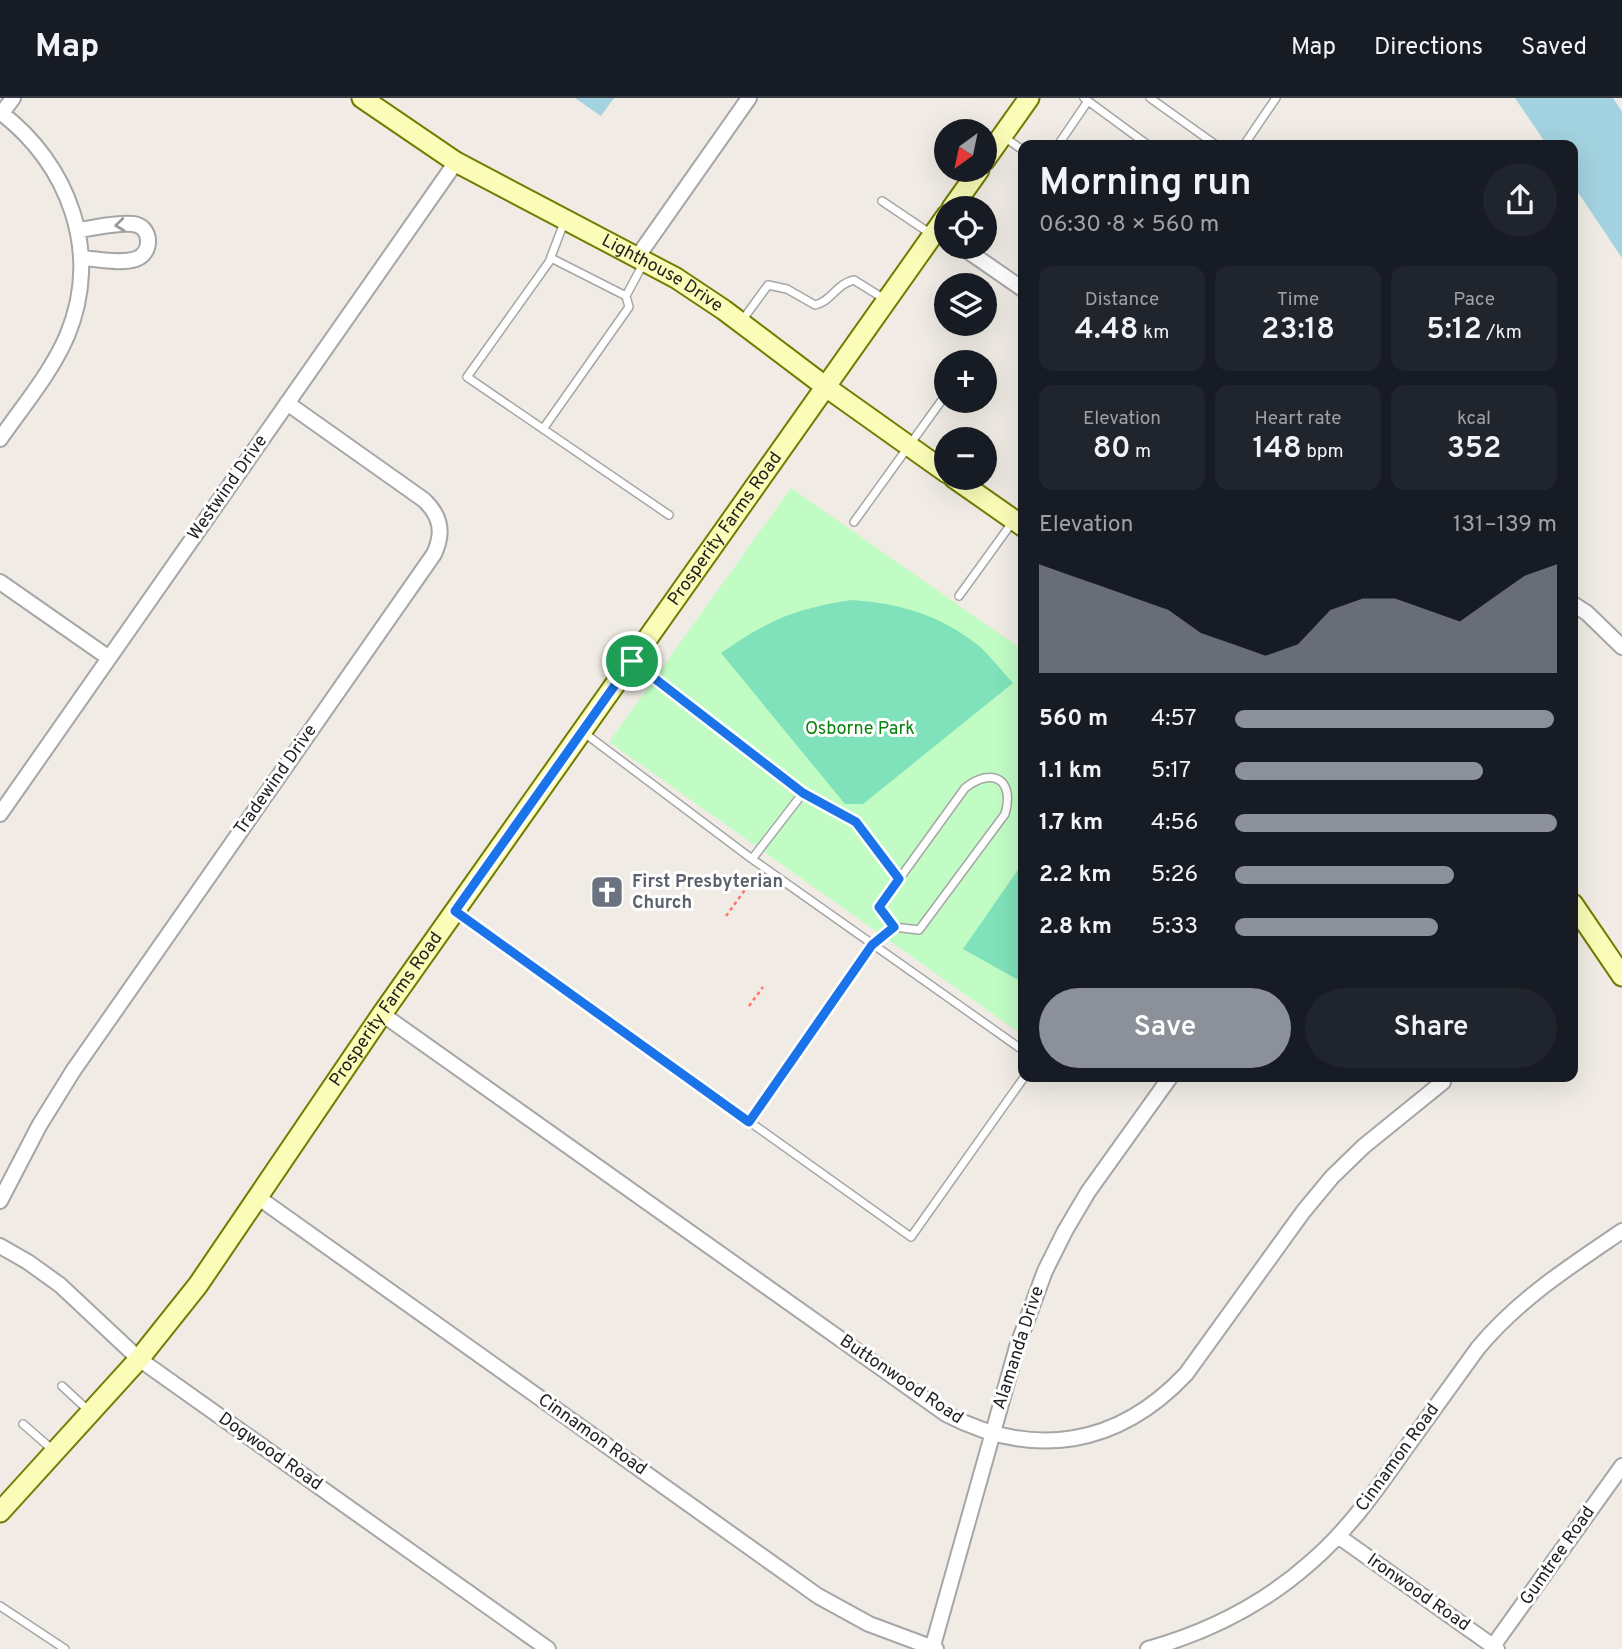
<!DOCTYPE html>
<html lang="en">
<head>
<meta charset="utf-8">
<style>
	:root { --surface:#171b24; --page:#20242c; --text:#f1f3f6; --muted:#9ea1a6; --line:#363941; --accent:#8c9099 }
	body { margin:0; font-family:Overpass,sans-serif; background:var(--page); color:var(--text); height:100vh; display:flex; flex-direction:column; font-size:26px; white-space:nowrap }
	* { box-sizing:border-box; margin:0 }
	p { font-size:23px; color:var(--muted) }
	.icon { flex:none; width:38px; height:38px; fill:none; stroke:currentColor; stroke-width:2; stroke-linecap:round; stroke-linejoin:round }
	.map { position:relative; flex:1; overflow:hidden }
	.panel { position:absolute; left:1018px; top:42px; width:560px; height:942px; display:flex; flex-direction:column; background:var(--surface); border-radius:14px; box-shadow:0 7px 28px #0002 }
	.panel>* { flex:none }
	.needle { width:46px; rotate:213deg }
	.tools { position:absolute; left:934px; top:21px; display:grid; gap:14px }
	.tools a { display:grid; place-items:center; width:63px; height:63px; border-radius:50%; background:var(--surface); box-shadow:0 7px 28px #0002; font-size:35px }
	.pin { position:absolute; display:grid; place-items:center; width:60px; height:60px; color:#fff; margin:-30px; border:4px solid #fff; border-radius:50%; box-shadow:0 2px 7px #0007 }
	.round { display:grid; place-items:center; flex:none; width:74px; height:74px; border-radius:37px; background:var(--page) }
	.summary { display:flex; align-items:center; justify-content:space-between; height:119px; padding:0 21px }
	h1 { font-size:38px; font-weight:600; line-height:52px }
	.metrics { display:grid; grid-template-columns:repeat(3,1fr); gap:10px; height:119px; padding:7px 21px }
	.metrics div { display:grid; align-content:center; border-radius:14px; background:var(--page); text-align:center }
	.metrics b { font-size:30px; font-weight:600 }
	.metrics small { font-size:19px; font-weight:400 }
	.metrics p { font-size:19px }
	.chart { height:196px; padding:14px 21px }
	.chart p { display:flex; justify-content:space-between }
	.chart svg { width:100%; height:126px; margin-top:7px; fill:var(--accent); opacity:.7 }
	.button { display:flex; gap:14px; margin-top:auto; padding:14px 21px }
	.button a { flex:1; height:80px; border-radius:42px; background:var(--accent); color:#fff; font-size:28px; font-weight:600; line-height:80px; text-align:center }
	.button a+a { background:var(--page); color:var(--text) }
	ul { padding:0 21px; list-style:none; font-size:23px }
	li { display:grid; grid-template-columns:112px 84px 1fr; align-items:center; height:52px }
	li i { height:18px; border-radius:9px; background:var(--accent) }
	header { display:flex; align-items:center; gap:42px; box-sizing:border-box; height:98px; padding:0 35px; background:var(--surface); border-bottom:2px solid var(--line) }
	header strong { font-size:33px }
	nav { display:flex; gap:38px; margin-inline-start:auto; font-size:24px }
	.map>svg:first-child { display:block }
	.park { fill:#c0fcc4 }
	.pitch { fill:#7fe2ba }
	.water { fill:#a3d3e0 }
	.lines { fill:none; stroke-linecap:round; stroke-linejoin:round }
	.lane-casing { stroke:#a6a6a6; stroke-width:10 }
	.street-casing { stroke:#a6a6a6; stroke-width:18 }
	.secondary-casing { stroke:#717c00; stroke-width:23 }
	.path { stroke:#ff7367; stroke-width:2.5; stroke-dasharray:3.5 3.5; stroke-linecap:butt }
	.lane { stroke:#fff; stroke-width:7 }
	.street { stroke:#fff; stroke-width:14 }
	.secondary { stroke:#fafcb7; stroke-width:19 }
	.oneway { stroke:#9a9a9a }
	.route-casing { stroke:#fff; stroke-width:14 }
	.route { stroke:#1a73e8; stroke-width:9 }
	.labels { text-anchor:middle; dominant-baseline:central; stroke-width:6; stroke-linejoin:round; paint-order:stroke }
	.street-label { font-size:18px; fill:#1f1f1f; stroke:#fff }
	.park-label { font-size:18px; fill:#07830e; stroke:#fff }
	.worship-label { font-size:18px; font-weight:bold; fill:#5b616d; stroke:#fff; text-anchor:start }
</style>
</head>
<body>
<header>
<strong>Map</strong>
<nav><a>Map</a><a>Directions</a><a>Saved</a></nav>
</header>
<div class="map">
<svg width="1622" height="1551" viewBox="0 0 1622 1551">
	<rect width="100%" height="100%" fill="#f0ece5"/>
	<!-- park -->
	<path class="park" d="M791,390L1024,553V938L609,644Z"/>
	<!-- pitch -->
	<path class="pitch" d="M851,502C899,505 941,517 979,548C991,559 1002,573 1013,585L863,706H845L721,555C768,522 795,511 851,502Z
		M1024,763V885L963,851Z"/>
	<!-- water -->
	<path class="water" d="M575,0H614L601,18Z
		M1515,0H1613L1622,14V160L1573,87V47H1547Z"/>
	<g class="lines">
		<defs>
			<path id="lane" d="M1150,0L1216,47
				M1088,3L1148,47
				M1004,39L1024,53
				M1058,47L1088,3L1084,0
				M1244,47L1276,0
				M882,103L931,136
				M565,122L549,164L467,279L669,417
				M551,160L626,198
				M741,224L768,187L787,191L815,207C832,203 836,186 854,182L886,202
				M543,331L629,209L626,198L643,166
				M854,424L947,295
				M959,498L1014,422
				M633,564L803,695L752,761
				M583,634L752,761L1024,953
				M457,815L911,1139L1025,978
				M749,1024L872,847L894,829L919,832L1005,716C1015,682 993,668 965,690L879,809L894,829
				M62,1288L90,1314
				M23,1326L54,1353
				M0,1508L65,1551"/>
			<path id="street" d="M0,14C69,66 102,155 67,238C51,275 23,308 0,341
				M2,15L13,0
				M78,132C95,130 116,124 133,126C152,128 153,155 136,161C120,166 98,161 81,160
				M962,149L1024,192
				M638,158L749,0
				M0,484L109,560
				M1573,506L1587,515L1622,549
				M0,716L456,64
				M382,916L946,1316C1034,1362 1118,1348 1186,1276L1303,1114L1332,1079L1364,1048L1443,984L1444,978
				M259,1100L818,1498L869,1526L936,1551
				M0,1103L39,1028L73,973L434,456C444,435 441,418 424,402L287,305
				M0,1148L28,1164L60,1187L139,1261L548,1551
				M1338,1438L1497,1551
				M1493,1548L1622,1368
				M932,1551L1017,1249L1045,1173L1065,1133L1088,1094L1171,978
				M1148,1551C1208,1534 1264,1506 1311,1464C1347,1433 1376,1393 1403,1354C1428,1319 1453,1285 1478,1250C1520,1200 1569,1169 1622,1133"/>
			<g id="secondary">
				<path id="s1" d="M362,0L456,64L676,180L724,212L826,289L947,375"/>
				<path d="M985,62L1029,0"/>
				<path d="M952,110L979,72"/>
				<path d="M954,380L1024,429"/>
				<path d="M1573,806L1622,878"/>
				<path id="s2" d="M0,1414L139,1261L198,1187L382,916L947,117"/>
			</g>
		</defs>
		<!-- lane casing -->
		<use href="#lane" class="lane-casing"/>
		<!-- street casing -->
		<use href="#street" class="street-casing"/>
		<!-- secondary casing -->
		<use href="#secondary" class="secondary-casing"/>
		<!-- path -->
		<path class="path" d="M812,699L856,724L893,773
			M726,818L755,778
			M749,908L763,889"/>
		<!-- lane -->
		<use href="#lane" class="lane"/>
		<!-- street -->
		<use href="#street" class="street"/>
		<!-- secondary -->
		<use href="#secondary" class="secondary"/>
	</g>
	<!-- one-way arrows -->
	<defs><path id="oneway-chevron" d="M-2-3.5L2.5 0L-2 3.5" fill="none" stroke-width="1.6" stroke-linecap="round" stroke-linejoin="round" transform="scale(1.75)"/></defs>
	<use class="oneway" href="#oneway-chevron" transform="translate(120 127) rotate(174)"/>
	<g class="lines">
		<defs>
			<path id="route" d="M632,563L803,695L856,724L899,781L879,809L894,829L872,847L749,1024L455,813Z"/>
		</defs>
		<!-- route casing -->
		<use href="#route" class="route-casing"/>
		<!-- route -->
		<use href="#route" class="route"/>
	</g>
	<!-- icons -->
	<defs>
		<symbol id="church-square" viewBox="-11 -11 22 22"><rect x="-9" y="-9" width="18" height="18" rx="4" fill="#6b7280" stroke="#fff"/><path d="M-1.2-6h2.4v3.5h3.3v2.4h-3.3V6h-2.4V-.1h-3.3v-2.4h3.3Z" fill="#fff"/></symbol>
	</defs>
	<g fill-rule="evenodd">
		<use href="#church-square" x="588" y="775" width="38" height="38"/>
	</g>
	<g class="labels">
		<!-- street labels -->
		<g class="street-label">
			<text stroke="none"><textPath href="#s1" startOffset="348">Lighthouse Drive</textPath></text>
			<text transform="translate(228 390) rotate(-55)">Westwind Drive</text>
			<text stroke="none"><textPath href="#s2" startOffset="1223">Prosperity Farms Road</textPath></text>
			<text transform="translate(276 682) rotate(-55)">Tradewind Drive</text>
			<text stroke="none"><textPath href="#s2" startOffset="635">Prosperity Farms Road</textPath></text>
			<text transform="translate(1019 1250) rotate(-72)">Alamanda Drive</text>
			<text transform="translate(901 1282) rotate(34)">Buttonwood Road</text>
			<text transform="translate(592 1337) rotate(35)">Cinnamon Road</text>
			<text transform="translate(270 1354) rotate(35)">Dogwood Road</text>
			<text transform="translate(1398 1360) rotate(-54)">Cinnamon Road</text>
			<text transform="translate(1558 1458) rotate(-55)">Gumtree Road</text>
			<text transform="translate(1418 1495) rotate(35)">Ironwood Road</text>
		</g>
		<!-- park labels -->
		<g class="park-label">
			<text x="860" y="631">Osborne Park</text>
		</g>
		<!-- worship labels -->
		<g class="worship-label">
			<text x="632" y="784">First Presbyterian<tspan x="632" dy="21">Church</tspan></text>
		</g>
	</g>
</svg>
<div class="tools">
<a><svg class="needle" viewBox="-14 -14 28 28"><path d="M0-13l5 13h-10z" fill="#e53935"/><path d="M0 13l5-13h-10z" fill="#9ea1a6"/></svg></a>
<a><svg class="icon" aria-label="locate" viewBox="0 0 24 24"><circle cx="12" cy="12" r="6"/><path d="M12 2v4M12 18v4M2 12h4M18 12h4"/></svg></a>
<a><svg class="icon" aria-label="layers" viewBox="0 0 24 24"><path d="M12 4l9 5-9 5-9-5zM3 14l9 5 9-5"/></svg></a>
<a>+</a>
<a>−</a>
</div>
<div class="pin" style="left:632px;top:563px;background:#1e9e55"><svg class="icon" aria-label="arrive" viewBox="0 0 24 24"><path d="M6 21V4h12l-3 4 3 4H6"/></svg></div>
<section class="panel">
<div class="summary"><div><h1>Morning run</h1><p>06:30 · 8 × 560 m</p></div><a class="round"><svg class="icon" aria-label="share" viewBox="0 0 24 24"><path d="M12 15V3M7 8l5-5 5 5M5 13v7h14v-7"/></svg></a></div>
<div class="metrics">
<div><p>Distance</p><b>4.48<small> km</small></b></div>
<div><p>Time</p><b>23:18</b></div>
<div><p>Pace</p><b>5:12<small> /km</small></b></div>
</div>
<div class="metrics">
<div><p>Elevation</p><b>80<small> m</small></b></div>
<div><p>Heart rate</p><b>148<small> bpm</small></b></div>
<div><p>kcal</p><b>352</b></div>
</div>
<div class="chart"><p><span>Elevation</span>131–139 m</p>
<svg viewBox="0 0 160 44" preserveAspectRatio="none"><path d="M0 44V6L10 10L20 14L30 18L40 22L50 30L60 34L70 38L80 34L90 22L100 18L110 18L120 22L130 26L140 18L150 10L160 6V44z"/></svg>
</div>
<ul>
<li><b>560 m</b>4:57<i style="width:99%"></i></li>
<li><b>1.1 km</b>5:17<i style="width:77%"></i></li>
<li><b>1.7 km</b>4:56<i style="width:100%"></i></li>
<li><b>2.2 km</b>5:26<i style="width:68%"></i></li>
<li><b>2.8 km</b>5:33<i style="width:63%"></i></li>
</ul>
<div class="button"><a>Save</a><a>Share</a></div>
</section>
</div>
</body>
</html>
